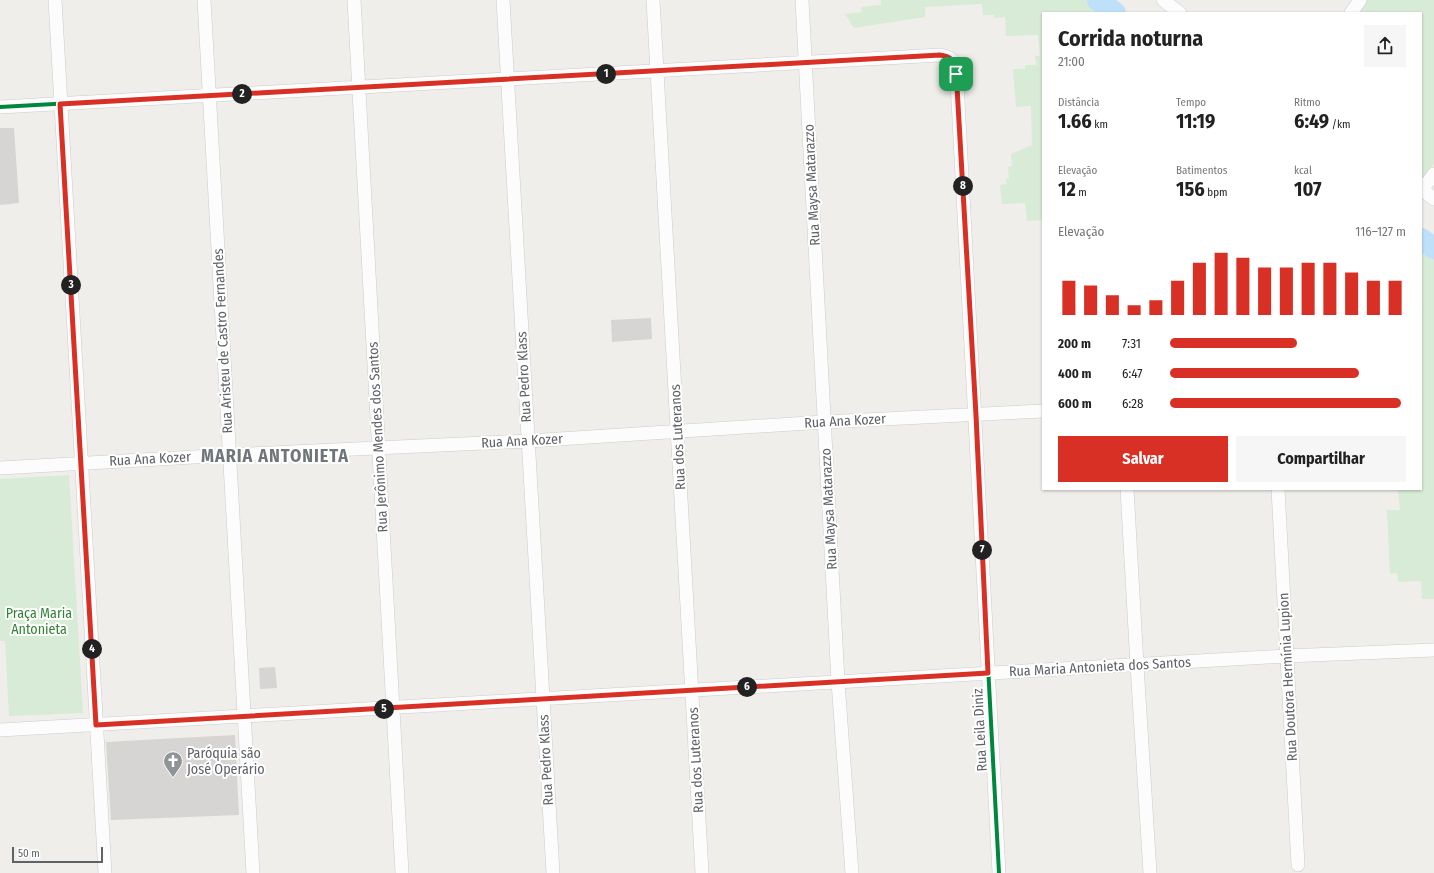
<!DOCTYPE html>
<html lang="pt">
<head>
<meta charset="utf-8">
<style>
	:root { --surface:#fff; --page:#f6f6f6; --text:#222; --muted:#767676; --accent:#d93025 }
	body { margin:0; font-family:"Fira Sans Condensed",sans-serif; background:var(--page); color:var(--text); height:100vh; display:flex; flex-direction:column; font-size:15px; white-space:nowrap }
	* { box-sizing:border-box; margin:0 }
	p { font-size:13px; color:var(--muted) }
	.icon { flex:none; width:22px; height:22px; fill:none; stroke:currentColor; stroke-width:2; stroke-linecap:round; stroke-linejoin:round }
	.map { position:relative; flex:1; overflow:hidden }
	.panel { position:absolute; left:1042px; top:12px; width:380px; height:478px; display:flex; flex-direction:column; background:var(--surface); border-radius:0px; box-shadow:0 1px 3px #0004 }
	.panel>* { flex:none }
	.scale { position:absolute; left:12px; bottom:10px; width:91px; box-sizing:border-box; padding-left:4px; border:2px solid #5f6368; border-top:0; font-size:11px; line-height:14px; white-space:nowrap; color:#5f6368; -webkit-text-stroke:3px #fff; paint-order:stroke }
	.pin { position:absolute; display:grid; place-items:center; width:34px; height:34px; color:#fff; margin:-17px; border-radius:8px; box-shadow:0 2px 6px #0006 }
	.km { position:absolute; width:20px; height:20px; margin:-10px; border-radius:50%; background:#222; color:#fff; font-size:11px; line-height:20px; text-align:center }
	.round { display:grid; place-items:center; flex:none; width:42px; height:42px; border-radius:0px; background:var(--page) }
	.overview { display:flex; align-items:center; justify-content:space-between; height:68px; padding:0 16px }
	h1 { font-size:22px; font-weight:700; line-height:30px }
	.metrics { display:grid; grid-template-columns:repeat(3,1fr); gap:6px; height:68px; padding:4px 16px }
	.metrics div { display:grid; align-content:center }
	.metrics b { font-size:20px; font-weight:700 }
	.metrics small { font-size:11px; font-weight:400 }
	.metrics p { font-size:11px }
	.chart { height:112px; padding:8px 16px }
	.chart p { display:flex; justify-content:space-between }
	.chart svg { width:100%; height:72px; margin-top:4px; stroke:var(--accent); stroke-width:6 }
	.button { display:flex; gap:8px; margin-top:auto; padding:8px 16px }
	.button a { flex:1; height:46px; border-radius:0px; background:var(--accent); color:#fff; font-size:16px; font-weight:700; line-height:46px; text-align:center }
	.button a+a { background:var(--page); color:var(--text) }
	ul { padding:0 16px; list-style:none; font-size:13px }
	li { display:grid; grid-template-columns:64px 48px 1fr; align-items:center; height:30px }
	li i { height:10px; border-radius:5px; background:var(--accent) }
	.map>svg:first-child { display:block }
	.green { fill:#d8ebd6 }
	.lines { fill:none; stroke-linecap:round; stroke-linejoin:round }
	.river { stroke:#bfe0f9; stroke-width:22 }
	.building { fill:#d6d5d3 }
	.minor-casing { stroke:#cbcccc; stroke-width:14 }
	.minor { stroke:#fdfcfc; stroke-width:13 }
	.cycleway-casing { stroke:#fff; stroke-width:6 }
	.cycleway { stroke:#00873e; stroke-width:4 }
	.route-casing { stroke:#fff; stroke-width:8 }
	.route { stroke:#d93025; stroke-width:5 }
	.labels { text-anchor:middle; dominant-baseline:central; stroke-width:4; stroke-linejoin:round; paint-order:stroke }
	.street-label { font-size:14px; fill:#5f6368; stroke:#fff }
	.park-label { font-size:14px; fill:#348238; stroke:#fff }
	.poi-label { font-size:14px; fill:#5f6368; stroke:#fff; text-anchor:start }
	.district-label { font-size:18px; font-weight:bold; letter-spacing:1px; fill:#70757a; stroke:#fff }
</style>
</head>
<body>
<div class="map">
<svg width="1434" height="873" viewBox="0 0 1434 873">
	<rect width="100%" height="100%" fill="#efeeea"/>
	<!-- green -->
	<path class="green" d="M881,0H1091L1108,13H1043V220L1027,221L1025,203L1002,204L1000,185L1006,184V179H1009L1008,167L1012,166L1011,154L1032,145L1031,106L1016,107L1013,69H1025V65H1036L1035,56H1040L1038,35L1006,36L1005,17L994,18V15H983L982,4L925,7V17L854,28L845,14L862,12L861,7L881,5Z
		M1366,0H1434V164L1421,180V13H1356Z
		M1421,248L1434,258V599H1422L1421,581L1398,582L1397,573L1390,574L1387,510H1400L1398,489H1421Z
		M69,475L83,713L9,716L5,641H0V479Z"/>
	<g class="lines">
		<!-- river -->
		<path class="river" d="M1098,0L1115,13
			M1421,239L1434,248"/>
	</g>
	<!-- building -->
	<path class="building" d="M0,128H14L19,203L0,205Z
		M651,318L652,339L612,342L611,320Z
		M275,667L277,688L260,689L259,668Z
		M235,735L239,815L111,820L106,742Z"/>
	<g class="lines">
		<defs>
			<path id="minor" d="M55,0L105,873
				M204,0L253,873
				M354,0L402,873
				M503,0L553,873
				M653,0L702,873
				M802,0L838,682L852,873
				M1163,0L1180,13
				M1351,13L1360,0
				M0,107L940,55C958,58 956,67 957,82C972,346 984,610 999,873
				M1421,189L1434,199
				M1422,190L1434,174
				M0,468L229,455L528,441L824,422L1043,411
				M1127,489L1137,665L1150,873
				M1278,489L1298,865
				M0,730L1286,656L1434,650"/>
		</defs>
		<!-- minor casing -->
		<use href="#minor" class="minor-casing"/>
		<!-- minor -->
		<use href="#minor" class="minor"/>
		<defs>
			<path id="cycleway" d="M0,107L940,55C958,58 956,67 957,82C972,346 984,610 999,873"/>
		</defs>
		<!-- cycleway casing -->
		<use href="#cycleway" class="cycleway-casing"/>
		<!-- cycleway -->
		<use href="#cycleway" class="cycleway"/>
	</g>
	<g class="lines">
		<defs>
			<path id="route" d="M940,55C949,56 955,60 956,70L976,415L988,673L96,725L60,104Z"/>
		</defs>
		<!-- route casing -->
		<use href="#route" class="route-casing"/>
		<!-- route -->
		<use href="#route" class="route"/>
	</g>
	<!-- icons -->
	<defs>
		<symbol id="church-pin" viewBox="-11 -11 22 30"><path d="M0 17L-7.5 6A9.5 9.5 0 1 1 7.5 6Z" fill="#919496" stroke="#fff"/><path d="M-1.2-6h2.4v3.5h3.3v2.4h-3.3V6h-2.4V-.1h-3.3v-2.4h3.3Z" fill="#fff"/></symbol>
	</defs>
	<g fill-rule="evenodd">
		<use href="#church-pin" x="162" y="750" width="22" height="30"/>
	</g>
	<g class="labels">
		<!-- street labels -->
		<g class="street-label">
			<text transform="translate(812 185) rotate(-93)">Rua Maysa Matarazzo</text>
			<text transform="translate(223 341) rotate(-93)">Rua Aristeu de Castro Fernandes</text>
			<text transform="translate(524 377) rotate(-93)">Rua Pedro Klass</text>
			<text transform="translate(845 421) rotate(-3)">Rua Ana Kozer</text>
			<text transform="translate(378 437) rotate(-93)">Rua Jerônimo Mendes dos Santos</text>
			<text transform="translate(678 437) rotate(-93)">Rua dos Luteranos</text>
			<text transform="translate(522 441) rotate(-3)">Rua Ana Kozer</text>
			<text transform="translate(150 459) rotate(-3)">Rua Ana Kozer</text>
			<text transform="translate(829 509) rotate(-93)">Rua Maysa Matarazzo</text>
			<text transform="translate(1100 667) rotate(-3)">Rua Maria Antonieta dos Santos</text>
			<text transform="translate(1288 677) rotate(-93)">Rua Doutora Hermínia Lupion</text>
			<text transform="translate(980 730) rotate(-93)">Rua Leila Diniz</text>
			<text transform="translate(546 760) rotate(-93)">Rua Pedro Klass</text>
			<text transform="translate(696 760) rotate(-93)">Rua dos Luteranos</text>
		</g>
		<!-- park labels -->
		<g class="park-label">
			<text x="39" y="613">Praça Maria<tspan x="39" dy="16">Antonieta</tspan></text>
		</g>
		<!-- poi labels -->
		<g class="poi-label">
			<text x="187" y="753">Paróquia são<tspan x="187" dy="16">José Operário</tspan></text>
		</g>
		<!-- district labels -->
		<g class="district-label">
			<text x="275" y="456">MARIA ANTONIETA</text>
		</g>
	</g>
</svg>
<div class="scale">50 m</div>
<div class="pin" style="left:956px;top:74px;background:#1e9e55"><svg class="icon" aria-label="arrive" viewBox="0 0 24 24"><path d="M6 21V4h12l-3 4 3 4H6"/></svg></div>
<b class="km" style="left:606px;top:74px">1</b>
<b class="km" style="left:242px;top:94px">2</b>
<b class="km" style="left:71px;top:285px">3</b>
<b class="km" style="left:92px;top:649px">4</b>
<b class="km" style="left:384px;top:709px">5</b>
<b class="km" style="left:747px;top:687px">6</b>
<b class="km" style="left:982px;top:550px">7</b>
<b class="km" style="left:963px;top:186px">8</b>
<section class="panel">
<div class="overview"><div><h1>Corrida noturna</h1><p>21:00</p></div><a class="round"><svg class="icon" aria-label="share" viewBox="0 0 24 24"><path d="M12 15V3M7 8l5-5 5 5M5 13v7h14v-7"/></svg></a></div>
<div class="metrics">
<div><p>Distância</p><b>1.66<small> km</small></b></div>
<div><p>Tempo</p><b>11:19</b></div>
<div><p>Ritmo</p><b>6:49<small> /km</small></b></div>
</div>
<div class="metrics">
<div><p>Elevação</p><b>12<small> m</small></b></div>
<div><p>Batimentos</p><b>156<small> bpm</small></b></div>
<div><p>kcal</p><b>107</b></div>
</div>
<div class="chart"><p><span>Elevação</span>116–127 m</p>
<svg viewBox="0 0 160 44" preserveAspectRatio="none"><path d="M5 44V23M15 44V26M25 44V32M35 44V38M45 44V35M55 44V23M65 44V12M75 44V6M85 44V9M95 44V15M105 44V15M115 44V12M125 44V12M135 44V18M145 44V23M155 44V23"/></svg>
</div>
<ul>
<li><b>200 m</b>7:31<i style="width:54%"></i></li>
<li><b>400 m</b>6:47<i style="width:80%"></i></li>
<li><b>600 m</b>6:28<i style="width:98%"></i></li>
</ul>
<div class="button"><a>Salvar</a><a>Compartilhar</a></div>
</section>
</div>
</body>
</html>
